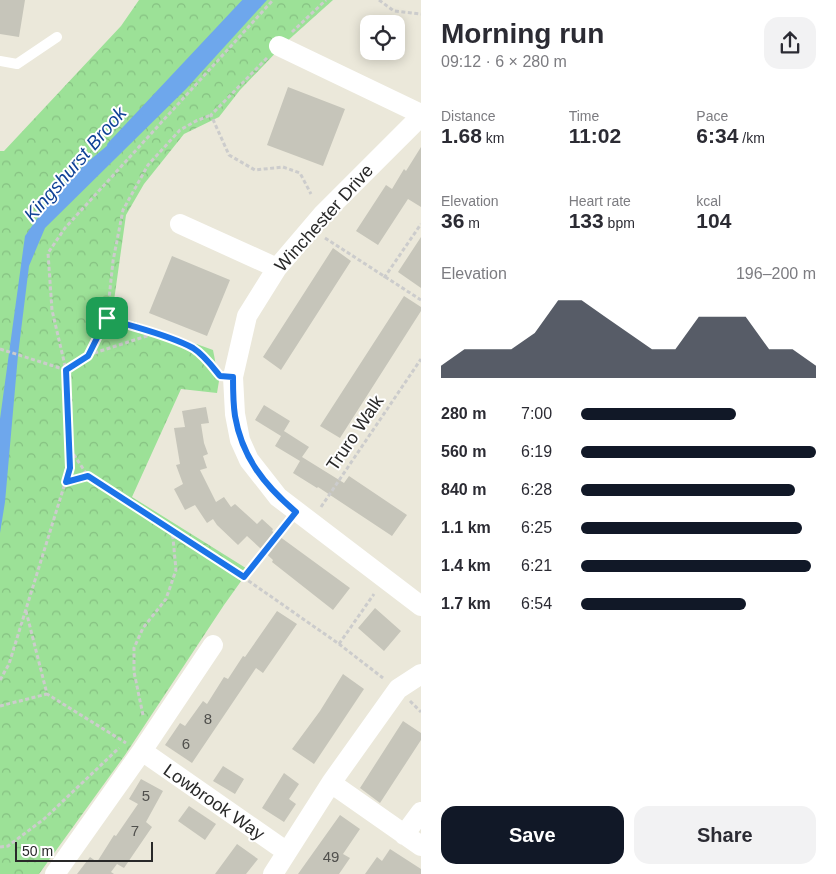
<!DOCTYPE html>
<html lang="en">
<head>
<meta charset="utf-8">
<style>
	:root { --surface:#fff; --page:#f2f2f3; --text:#2b2b33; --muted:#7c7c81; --accent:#111827 }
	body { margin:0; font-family:Arial,sans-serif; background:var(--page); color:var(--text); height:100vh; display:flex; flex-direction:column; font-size:19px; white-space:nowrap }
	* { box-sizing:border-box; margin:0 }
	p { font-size:16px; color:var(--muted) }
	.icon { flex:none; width:28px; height:28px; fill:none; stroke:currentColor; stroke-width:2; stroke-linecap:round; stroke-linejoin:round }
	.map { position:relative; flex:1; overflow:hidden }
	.drawer { display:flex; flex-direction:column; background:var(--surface); width:415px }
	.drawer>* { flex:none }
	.controls { position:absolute; left:360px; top:15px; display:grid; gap:10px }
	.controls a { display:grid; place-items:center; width:45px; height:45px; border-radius:10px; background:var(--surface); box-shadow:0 2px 12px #0003; font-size:25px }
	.scale { position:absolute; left:15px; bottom:12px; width:138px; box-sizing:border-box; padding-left:5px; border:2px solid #292929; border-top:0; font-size:14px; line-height:18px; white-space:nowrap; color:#292929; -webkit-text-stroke:4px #fff; paint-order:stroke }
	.pin { position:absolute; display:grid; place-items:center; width:42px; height:42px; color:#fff; margin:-21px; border-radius:10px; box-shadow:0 2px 8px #0006 }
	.round { display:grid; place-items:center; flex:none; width:52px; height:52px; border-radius:15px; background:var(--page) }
	.headline { display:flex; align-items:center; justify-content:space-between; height:85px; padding:0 20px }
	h1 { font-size:28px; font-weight:800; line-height:38px }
	.figures { display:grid; grid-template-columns:repeat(3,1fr); gap:8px; height:85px; padding:5px 20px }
	.figures div { display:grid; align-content:center }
	.figures b { font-size:21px; font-weight:800 }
	.figures small { font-size:14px; font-weight:400 }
	.figures p { font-size:14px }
	.chart { height:140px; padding:10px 20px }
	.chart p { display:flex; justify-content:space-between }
	.chart svg { width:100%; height:90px; margin-top:5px; fill:var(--accent); opacity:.7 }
	.action { display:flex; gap:10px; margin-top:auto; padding:10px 20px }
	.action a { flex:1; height:58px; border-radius:15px; background:var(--accent); color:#fff; font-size:20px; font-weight:800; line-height:58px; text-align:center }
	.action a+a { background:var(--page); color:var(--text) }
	ul { padding:0 20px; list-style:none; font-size:16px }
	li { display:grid; grid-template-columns:80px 60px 1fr; align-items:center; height:38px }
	li i { height:12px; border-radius:6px; background:var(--accent) }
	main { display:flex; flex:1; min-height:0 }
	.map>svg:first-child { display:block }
	.park { fill:url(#park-crowns) }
	.water { fill:#6ea7ec }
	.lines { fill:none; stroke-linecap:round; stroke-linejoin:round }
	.stream { stroke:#6ea7ec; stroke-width:5.5 }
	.building { fill:#c6c5ba }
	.path { stroke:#ccc; stroke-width:3; stroke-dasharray:4 2.5; stroke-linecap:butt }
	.lane { stroke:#fff; stroke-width:10 }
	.street { stroke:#fff; stroke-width:20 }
	.route-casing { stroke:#fff; stroke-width:10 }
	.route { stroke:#1a73e8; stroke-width:6 }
	.labels { text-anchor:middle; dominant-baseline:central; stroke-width:4; stroke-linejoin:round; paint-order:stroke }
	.number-label { font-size:15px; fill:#50504d }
	.street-label { font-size:18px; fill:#292929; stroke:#fff }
	.water-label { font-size:19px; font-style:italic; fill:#0f4296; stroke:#fff }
</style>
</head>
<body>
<main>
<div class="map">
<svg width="421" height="874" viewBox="0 0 421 874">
	<defs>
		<pattern id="park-crowns" width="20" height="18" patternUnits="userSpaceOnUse" patternTransform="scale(1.25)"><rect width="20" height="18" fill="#9ce197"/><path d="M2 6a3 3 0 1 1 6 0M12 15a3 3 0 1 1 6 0" fill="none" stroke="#86c182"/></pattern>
	</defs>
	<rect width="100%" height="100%" fill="#ebe8da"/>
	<!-- park -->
	<path class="park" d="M139,0H333L285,43L240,90L219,117L184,134L144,184L126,215L112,315L133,321L213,350L219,381L217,393L181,389L132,497L249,570L224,605L125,755L39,874H0V151H4L121,26Z"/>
	<!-- water -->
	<path class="water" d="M246,0H267L186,89L45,228L29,266L18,355L5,502L0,533V419L25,236L56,192L84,165L114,140Z"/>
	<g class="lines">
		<!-- stream -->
		<path class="stream" d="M110,145L246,0"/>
	</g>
	<!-- building -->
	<path class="building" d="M0,0H25L19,37L0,34Z
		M288,87L345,109L323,166L267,145Z
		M421,147V207L408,199L378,245L356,231L386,185L392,189L404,169L406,171Z
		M421,237V288L398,272Z
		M333,248L351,261L281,370L263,357Z
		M172,256L230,280L207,336L149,313Z
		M404,296L421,307V311L340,438L320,426Z
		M264,405L290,421L281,436L255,420Z
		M206,407L209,423L201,424L204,443L208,454L203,456L207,468L200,470L216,502L224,497L231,507L235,504L257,524L262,519L273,529L272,531L350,588L333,610L272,562L273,560L247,536L238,545L217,525L213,519L207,523L195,505L185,510L174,489L183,484L176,465L180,464L174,428L185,427L182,411Z
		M284,431L309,447L302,457L344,483L349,476L407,515L392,536L318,487L317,488L293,473L300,461L275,446Z
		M375,608L401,631L384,651L358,628Z
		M277,611L297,624L263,673L256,668L192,763L165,745L180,723L185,726L203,701L207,704L224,677L228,679L243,656L245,657Z
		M343,674L364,689L314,764L292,749L320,711Z
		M403,721L421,733V740L380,803L360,788Z
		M223,766L244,779L235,794L213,781Z
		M284,773L299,784L289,799L296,804L284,822L262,808Z
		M141,779L163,791L146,822L152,827L124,868L117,864L111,872L114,874H77L90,857L97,862L114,835L116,836L138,804L129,799Z
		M189,806L216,824L205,840L178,821Z
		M340,815L360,829L343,854L350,858L339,874H298Z
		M237,844L258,859L246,874H215Z
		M390,849L421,869V874H365L377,857L382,861Z"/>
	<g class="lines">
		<!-- path -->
		<path class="path" d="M379,0L394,11L421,14
			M292,32L326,0
			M267,58L211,115L229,155L255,170L283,167L300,173L311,194
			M325,238L421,300
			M384,278L421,224
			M107,318C143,330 191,338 215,370
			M0,349L66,370
			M88,355L153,334
			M66,370L88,356L107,318L113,261L123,210L148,165L180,130L196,121L211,115
			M70,449L88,476L243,577L286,524
			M66,481L88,476
			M321,507L421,359
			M243,577L339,644L383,678
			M26,611L47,694L126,743
			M339,644L374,594
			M0,680L9,664L70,467L66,370L52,310L48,253L65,228L273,0
			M410,701L421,712
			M0,706L47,694
			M143,715L134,672V648L143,628L166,599L176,570L173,538L168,527
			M0,847L8,846L44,819L119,748"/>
		<!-- lane -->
		<path class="lane" d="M0,61L17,64L57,37"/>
		<!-- street -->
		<path class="street" d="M279,46L421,114
			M421,116L323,214L277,268L247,316L233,377L235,414L240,440L249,460L278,497L421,606
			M180,224L277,268
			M142,751L287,852
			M331,783L421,846
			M404,835L421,812
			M55,874L142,751L213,645
			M273,874L331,783L398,689L421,674"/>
	</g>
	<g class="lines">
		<defs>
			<path id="route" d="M107,318C135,328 167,334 193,348C204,355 212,366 220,376L233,377C233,389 233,403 235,416C242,457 264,485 296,512L244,577L88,476L66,482L70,468L66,370L88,356Z"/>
		</defs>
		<!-- route casing -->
		<use href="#route" class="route-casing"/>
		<!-- route -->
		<use href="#route" class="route"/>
	</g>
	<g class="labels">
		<!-- number labels -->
		<g class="number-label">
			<text x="208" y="718">8</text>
			<text x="186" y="743">6</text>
			<text x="146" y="795">5</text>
			<text x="135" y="830">7</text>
			<text x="331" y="856">49</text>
		</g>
		<!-- street labels -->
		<g class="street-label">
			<text transform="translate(324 218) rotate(-48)">Winchester Drive</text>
			<text transform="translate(355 433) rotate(-56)">Truro Walk</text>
			<text transform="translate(214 802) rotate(35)">Lowbrook Way</text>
		</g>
		<!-- water labels -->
		<g class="water-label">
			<text transform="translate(75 164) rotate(-49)">Kingshurst Brook</text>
		</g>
	</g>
</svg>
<div class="controls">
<a><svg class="icon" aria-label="locate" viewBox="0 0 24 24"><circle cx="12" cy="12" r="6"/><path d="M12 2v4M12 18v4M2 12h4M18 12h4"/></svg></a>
</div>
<div class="scale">50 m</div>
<div class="pin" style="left:107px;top:318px;background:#1e9e55"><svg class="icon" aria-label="arrive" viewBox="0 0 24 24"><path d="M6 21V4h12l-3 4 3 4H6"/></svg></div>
</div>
<section class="drawer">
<div class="headline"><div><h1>Morning run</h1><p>09:12 · 6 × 280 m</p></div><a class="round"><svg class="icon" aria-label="share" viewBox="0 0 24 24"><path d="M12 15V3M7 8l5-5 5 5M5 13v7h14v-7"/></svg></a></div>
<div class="figures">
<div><p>Distance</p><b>1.68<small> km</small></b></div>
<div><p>Time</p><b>11:02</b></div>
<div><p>Pace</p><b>6:34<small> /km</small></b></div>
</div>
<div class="figures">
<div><p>Elevation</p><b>36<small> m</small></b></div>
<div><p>Heart rate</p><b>133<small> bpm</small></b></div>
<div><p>kcal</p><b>104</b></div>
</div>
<div class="chart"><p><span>Elevation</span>196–200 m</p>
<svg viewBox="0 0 160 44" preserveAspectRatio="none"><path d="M0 44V38L10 30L20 30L30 30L40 22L50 6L60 6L70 14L80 22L90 30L100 30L110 14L120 14L130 14L140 30L150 30L160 38V44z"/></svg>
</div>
<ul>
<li><b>280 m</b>7:00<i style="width:66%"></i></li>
<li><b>560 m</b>6:19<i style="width:100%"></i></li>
<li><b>840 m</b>6:28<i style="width:91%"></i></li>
<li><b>1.1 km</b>6:25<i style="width:94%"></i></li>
<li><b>1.4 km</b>6:21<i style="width:98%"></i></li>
<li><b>1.7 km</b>6:54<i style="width:70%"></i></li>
</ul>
<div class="action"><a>Save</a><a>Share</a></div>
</section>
</main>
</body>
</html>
